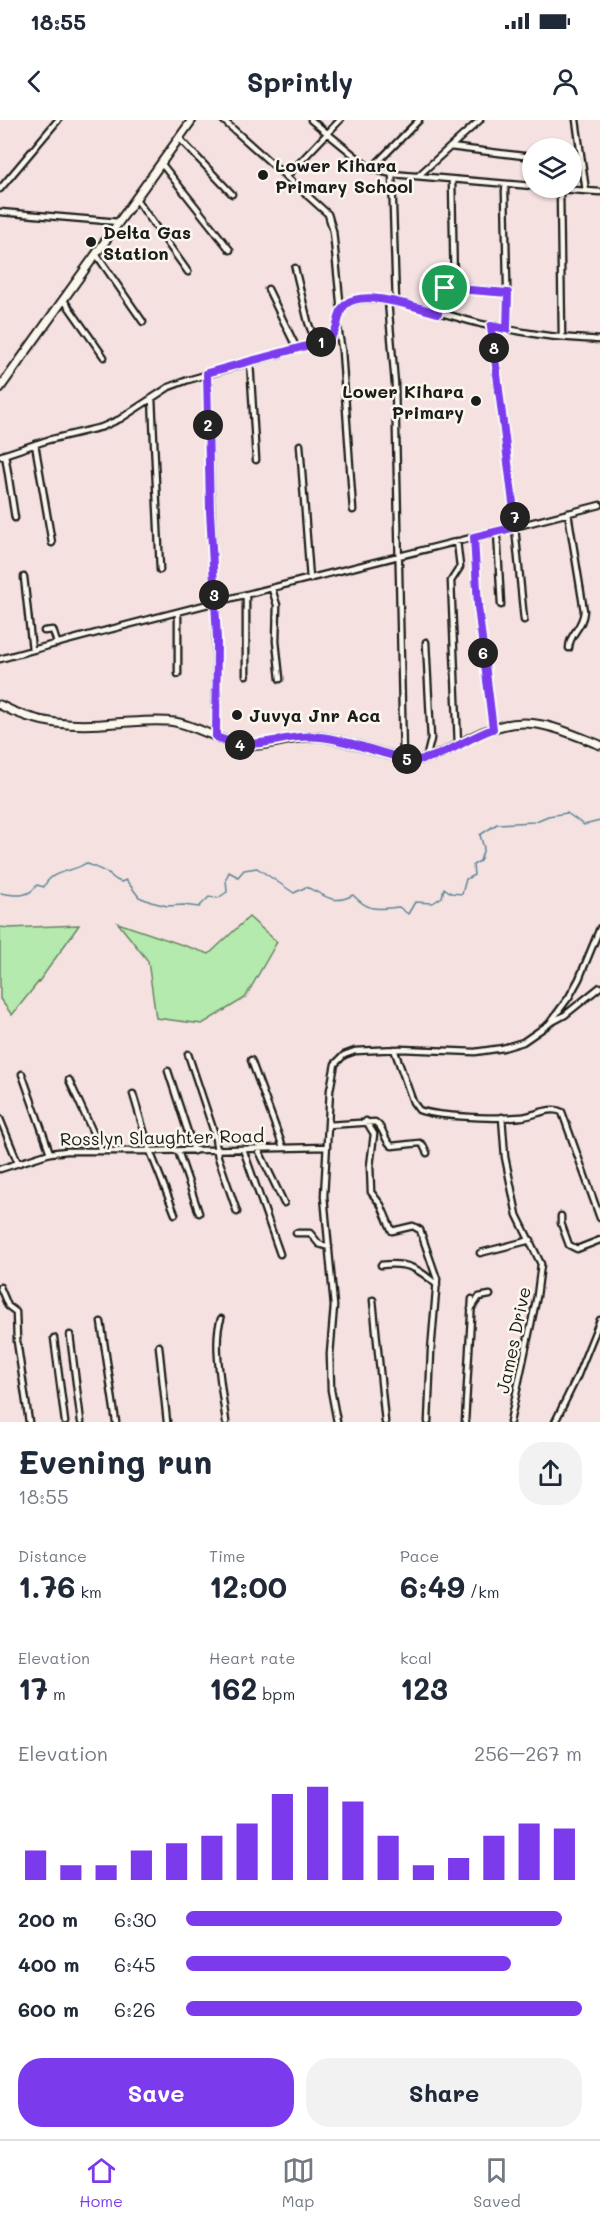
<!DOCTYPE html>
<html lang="en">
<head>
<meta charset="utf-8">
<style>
	:root { --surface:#fff; --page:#f2f2f3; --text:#1f2937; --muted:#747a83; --line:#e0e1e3; --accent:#7c3aed }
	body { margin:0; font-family:Mali,sans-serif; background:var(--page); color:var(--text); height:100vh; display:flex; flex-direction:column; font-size:22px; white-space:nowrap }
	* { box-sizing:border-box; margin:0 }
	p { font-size:20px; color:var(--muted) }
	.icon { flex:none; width:33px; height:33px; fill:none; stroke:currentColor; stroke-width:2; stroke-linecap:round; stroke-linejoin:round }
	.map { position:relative; height:1302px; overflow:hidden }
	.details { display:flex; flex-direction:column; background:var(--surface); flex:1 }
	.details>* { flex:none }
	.tools { position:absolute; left:522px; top:18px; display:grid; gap:12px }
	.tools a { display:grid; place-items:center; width:60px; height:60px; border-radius:50%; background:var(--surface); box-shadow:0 2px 4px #0004; font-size:30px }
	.pin { position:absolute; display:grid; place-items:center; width:51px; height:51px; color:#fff; margin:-26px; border:3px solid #fff; border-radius:50%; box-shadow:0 2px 6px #0007 }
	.km { position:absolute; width:30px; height:30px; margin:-15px; border-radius:50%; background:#222; color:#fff; font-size:16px; line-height:30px; text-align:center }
	.round { display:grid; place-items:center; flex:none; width:63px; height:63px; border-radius:24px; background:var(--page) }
	.headline { display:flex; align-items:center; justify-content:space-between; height:102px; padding:0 18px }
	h1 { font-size:33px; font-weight:700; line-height:45px }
	.figures { display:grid; grid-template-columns:repeat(3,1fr); gap:9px; height:102px; padding:6px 18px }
	.figures div { display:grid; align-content:center }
	.figures b { font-size:30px; font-weight:700 }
	.figures small { font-size:16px; font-weight:400 }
	.figures p { font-size:16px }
	.chart { height:168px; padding:12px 18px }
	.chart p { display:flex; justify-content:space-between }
	.chart svg { width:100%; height:108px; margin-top:6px; stroke:var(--accent); stroke-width:6 }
	.button { display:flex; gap:12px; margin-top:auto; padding:12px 18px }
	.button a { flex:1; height:69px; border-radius:24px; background:var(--accent); color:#fff; font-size:24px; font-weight:700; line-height:69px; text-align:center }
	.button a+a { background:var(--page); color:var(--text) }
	ul { padding:0 18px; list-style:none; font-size:20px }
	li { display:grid; grid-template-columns:96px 72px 1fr; align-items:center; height:45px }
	li i { height:15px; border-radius:8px; background:var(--accent) }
	.status { display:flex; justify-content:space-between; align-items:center; height:42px; padding:0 30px; background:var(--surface); direction:ltr }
	.status svg { height:16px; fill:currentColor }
	header { display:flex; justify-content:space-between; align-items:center; height:78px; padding:0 18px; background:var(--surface); font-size:27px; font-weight:700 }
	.menu { display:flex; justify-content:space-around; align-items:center; height:84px; border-top:2px solid var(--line); background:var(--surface); font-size:16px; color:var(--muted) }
	.menu a { display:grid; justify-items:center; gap:3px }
	.menu .active { color:var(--accent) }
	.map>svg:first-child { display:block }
	.green { fill:#b4eaad; stroke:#688364; stroke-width:1.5 }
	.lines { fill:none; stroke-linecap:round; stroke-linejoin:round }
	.stream { stroke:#5c8796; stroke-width:1.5 }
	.street-casing { stroke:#1c1c1c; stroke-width:9 }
	.secondary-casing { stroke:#1c1c1c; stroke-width:11 }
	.street { stroke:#fbf7ec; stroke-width:4.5 }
	.secondary { stroke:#fbf7ec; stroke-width:7 }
	.route-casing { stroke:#fff; stroke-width:12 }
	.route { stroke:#7c3aed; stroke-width:8 }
	.poi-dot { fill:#1c1c1c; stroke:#fbf7ec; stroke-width:2 }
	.labels { text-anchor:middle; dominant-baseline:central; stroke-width:5; stroke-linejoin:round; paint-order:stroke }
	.poi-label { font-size:18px; font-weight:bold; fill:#1c1c1c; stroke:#fbf7ec; text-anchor:start }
	.street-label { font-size:18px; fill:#1c1c1c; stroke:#fbf7ec }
</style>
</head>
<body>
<div class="status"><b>18:55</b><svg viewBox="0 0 49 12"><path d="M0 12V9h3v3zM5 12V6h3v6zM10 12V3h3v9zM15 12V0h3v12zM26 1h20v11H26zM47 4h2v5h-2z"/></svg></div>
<header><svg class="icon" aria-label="back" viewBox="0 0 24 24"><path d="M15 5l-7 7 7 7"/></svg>Sprintly<svg class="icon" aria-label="person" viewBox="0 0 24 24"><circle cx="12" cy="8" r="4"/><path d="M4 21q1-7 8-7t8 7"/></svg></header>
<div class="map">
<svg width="600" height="1302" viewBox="0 0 600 1302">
	<rect width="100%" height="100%" fill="#f4e1e0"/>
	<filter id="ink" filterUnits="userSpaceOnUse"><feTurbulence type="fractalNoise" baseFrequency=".0167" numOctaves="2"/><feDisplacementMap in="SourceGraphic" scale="12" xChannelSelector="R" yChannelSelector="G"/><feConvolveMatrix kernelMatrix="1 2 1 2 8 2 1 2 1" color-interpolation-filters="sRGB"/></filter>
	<g filter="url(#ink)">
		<!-- green -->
		<path class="green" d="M249,797L277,822L245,878L202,904L156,898L148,841L118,803L209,834Z
			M79,805L40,860L12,895L0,879V807L9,808Z"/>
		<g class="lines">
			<!-- stream -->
			<path class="stream" d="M0,773C14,775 28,779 37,765L44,767C51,749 73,753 86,743C93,747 101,749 107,753C112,756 114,760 121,762L126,760L139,777L151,782L167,786L183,785L199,787L209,777L218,778L227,772L226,759L229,752L238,757L244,750L257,748L294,773L306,767C326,775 332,786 353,775C369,792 377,789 399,787L408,794L415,782L433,783L442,777L444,768L451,773L462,774L466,759L474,755L473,745L480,741L484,728L480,715L497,704L534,702L548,696L567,693L584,705L600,701"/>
			<defs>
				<path id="street" d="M223,0L328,94L333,111L341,191
					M311,0L371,49L392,54L532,66
					M576,0L586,71
					M179,18L232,74
					M450,27L532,37
					M572,40L581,41
					M161,43L230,130
					M371,49L419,0
					M392,54L396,183
					M418,56L480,0
					M286,57L340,0
					M452,60L454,168
					M506,64L505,71L508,209
					M546,68L600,72
					M0,69L58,0
					M560,69L562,217
					M136,79L188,152
					M0,92L119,102
					M96,134L143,202
					M295,148L308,202L316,224
					M268,169L297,229
					M63,179L104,237
					M388,181L395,264L403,638
					M438,193L445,167L508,173
					M491,206L516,407
					M338,208L342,231L353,390
					M250,242L256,340
					M207,253L214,484
					M152,278L160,450
					M35,324L52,423
					M300,325L310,459
					M5,334L15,398
					M0,336L48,320L102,307L120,299L169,267L188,260L328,220C341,209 336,188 350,182C374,170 453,197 481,204C499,208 517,211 535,214C557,218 579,218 600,220
					M568,393L584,491C583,508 569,514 569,528
					M515,407L524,500
					M497,411L501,485
					M474,417L478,487L493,609
					M457,421L460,447L451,461L458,625
					M24,457L32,530
					M272,469L277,485L276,521L280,559
					M216,484V617
					M178,493V554
					M44,511L53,510L57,523
					M0,539C199,484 400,437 600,385
					M246,555V476
					M426,639L431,619L426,522
					M552,902L565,895L600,867
					M394,929L413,982L419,990C437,997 502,999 521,997C535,996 549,986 562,992L600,1098
					M188,934L214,1012L218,1037L237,1092
					M251,940L283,1027
					M168,951L194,1031
					M22,954L50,1033
					M69,960L101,1030
					M133,974L150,1031L175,1094
					M502,997L505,1037L517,1095L541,1144L537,1176L510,1302
					M0,999L18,1043
					M366,1001L374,1014L370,1046L371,1072L381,1085L392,1111L413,1106L420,1110L437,1159L431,1231L428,1302
					M328,1005L375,1002C385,1008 383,1020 392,1026L420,1023L423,1025L427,1033
					M243,1029L280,1134
					M258,1029L284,1083
					M178,1031L199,1093
					M0,1049L50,1033L67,1031H150L327,1027
					M561,1096V1103L569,1125L577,1129L600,1120
					M296,1113H310L319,1124L329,1127
					M480,1133L531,1120
					M381,1145C407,1142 418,1148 437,1165
					M0,1167L8,1186L16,1192L17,1221L29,1302
					M373,1180L385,1302
					M471,1189L479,1177L490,1175
					M221,1199C212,1221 223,1276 226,1302
					M101,1202L116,1302
					M70,1215L81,1302
					M54,1218L65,1302
					M159,1226L167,1302
					M337,1302L331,1270L330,1234L334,1186L324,1076L330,970L335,944L344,935L355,931L400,929L475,932L503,928L523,922L549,904L569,877L579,859L600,808
					M465,1302L472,1179
					M555,1302L577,1257L600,1200"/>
				<path id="secondary" d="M0,268L192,0
					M0,585C37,605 75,607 115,603C135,602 155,599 175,602C197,606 217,620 239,624C266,630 294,614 321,617C353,621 383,636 414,640C435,639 452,628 470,618C522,591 550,605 600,625"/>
			</defs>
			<!-- street casing -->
			<use href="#street" class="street-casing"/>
			<!-- secondary casing -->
			<use href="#secondary" class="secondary-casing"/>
			<!-- street -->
			<use href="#street" class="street"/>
			<!-- secondary -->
			<use href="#secondary" class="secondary"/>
		</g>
	</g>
	<g class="lines" filter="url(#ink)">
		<defs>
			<path id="route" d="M445,168L508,173L507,209L491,206L516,407L474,417L478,487L493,609C466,618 443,639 414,640C382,636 352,620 320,617C280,613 259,634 216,617L217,519L210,391L207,253L328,220C341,209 336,192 346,184C364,169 418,188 438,193Z"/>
		</defs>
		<!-- route casing -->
		<use href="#route" class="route-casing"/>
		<!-- route -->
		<use href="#route" class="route"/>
	</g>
	<!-- markers -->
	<g class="poi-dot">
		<circle cx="263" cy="55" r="6"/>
		<circle cx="91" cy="122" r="6"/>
		<circle cx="476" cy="281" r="6"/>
		<circle cx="237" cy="595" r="6"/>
	</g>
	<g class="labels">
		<!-- poi labels -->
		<g class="poi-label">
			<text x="275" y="45">Lower Kihara<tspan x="275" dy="21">Primary School</tspan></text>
			<text x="103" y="112">Delta Gas<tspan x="103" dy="21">Station</tspan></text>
			<text x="464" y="271" text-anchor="end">Lower Kihara<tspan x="464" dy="21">Primary</tspan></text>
			<text x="249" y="595">Juvya Jnr Aca</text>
		</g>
		<!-- street labels -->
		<g class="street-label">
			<text transform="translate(162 1017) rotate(-1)">Rosslyn Slaughter Road</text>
			<text transform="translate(513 1220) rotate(-78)">James Drive</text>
		</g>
	</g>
</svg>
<div class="tools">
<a><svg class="icon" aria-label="layers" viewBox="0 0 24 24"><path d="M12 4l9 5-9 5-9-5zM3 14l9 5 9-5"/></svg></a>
</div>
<div class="pin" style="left:445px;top:168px;background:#1e9e55"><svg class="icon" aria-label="arrive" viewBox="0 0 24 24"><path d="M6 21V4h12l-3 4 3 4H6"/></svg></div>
<b class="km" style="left:321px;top:222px">1</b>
<b class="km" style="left:208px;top:305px">2</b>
<b class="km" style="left:214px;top:475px">3</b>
<b class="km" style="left:240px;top:625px">4</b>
<b class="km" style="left:407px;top:639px">5</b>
<b class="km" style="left:483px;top:533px">6</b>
<b class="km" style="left:515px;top:397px">7</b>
<b class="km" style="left:494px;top:228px">8</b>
</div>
<section class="details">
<div class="headline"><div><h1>Evening run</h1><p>18:55</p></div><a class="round"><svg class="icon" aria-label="share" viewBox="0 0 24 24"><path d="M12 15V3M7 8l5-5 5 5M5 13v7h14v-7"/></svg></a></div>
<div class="figures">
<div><p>Distance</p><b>1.76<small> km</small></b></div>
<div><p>Time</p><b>12:00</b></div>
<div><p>Pace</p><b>6:49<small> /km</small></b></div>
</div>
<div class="figures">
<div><p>Elevation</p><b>17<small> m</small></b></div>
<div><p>Heart rate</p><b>162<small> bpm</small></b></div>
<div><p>kcal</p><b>123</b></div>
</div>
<div class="chart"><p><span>Elevation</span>256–267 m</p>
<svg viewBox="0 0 160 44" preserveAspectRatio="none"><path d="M5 44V32M15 44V38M25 44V38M35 44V32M45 44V29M55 44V26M65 44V21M75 44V9M85 44V6M95 44V12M105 44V26M115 44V38M125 44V35M135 44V26M145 44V21M155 44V23"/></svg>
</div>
<ul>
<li><b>200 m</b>6:30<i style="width:95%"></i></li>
<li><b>400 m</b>6:45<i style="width:82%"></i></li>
<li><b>600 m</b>6:26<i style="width:100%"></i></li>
</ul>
<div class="button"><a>Save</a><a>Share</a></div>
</section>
<nav class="menu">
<a class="active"><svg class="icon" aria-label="home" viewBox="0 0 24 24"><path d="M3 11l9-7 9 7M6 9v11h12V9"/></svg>Home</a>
<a><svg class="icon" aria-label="map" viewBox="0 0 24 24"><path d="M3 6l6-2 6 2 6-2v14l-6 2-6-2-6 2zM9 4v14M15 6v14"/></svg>Map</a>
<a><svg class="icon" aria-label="saved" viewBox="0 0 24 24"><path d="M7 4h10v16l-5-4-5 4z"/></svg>Saved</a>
</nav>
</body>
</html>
